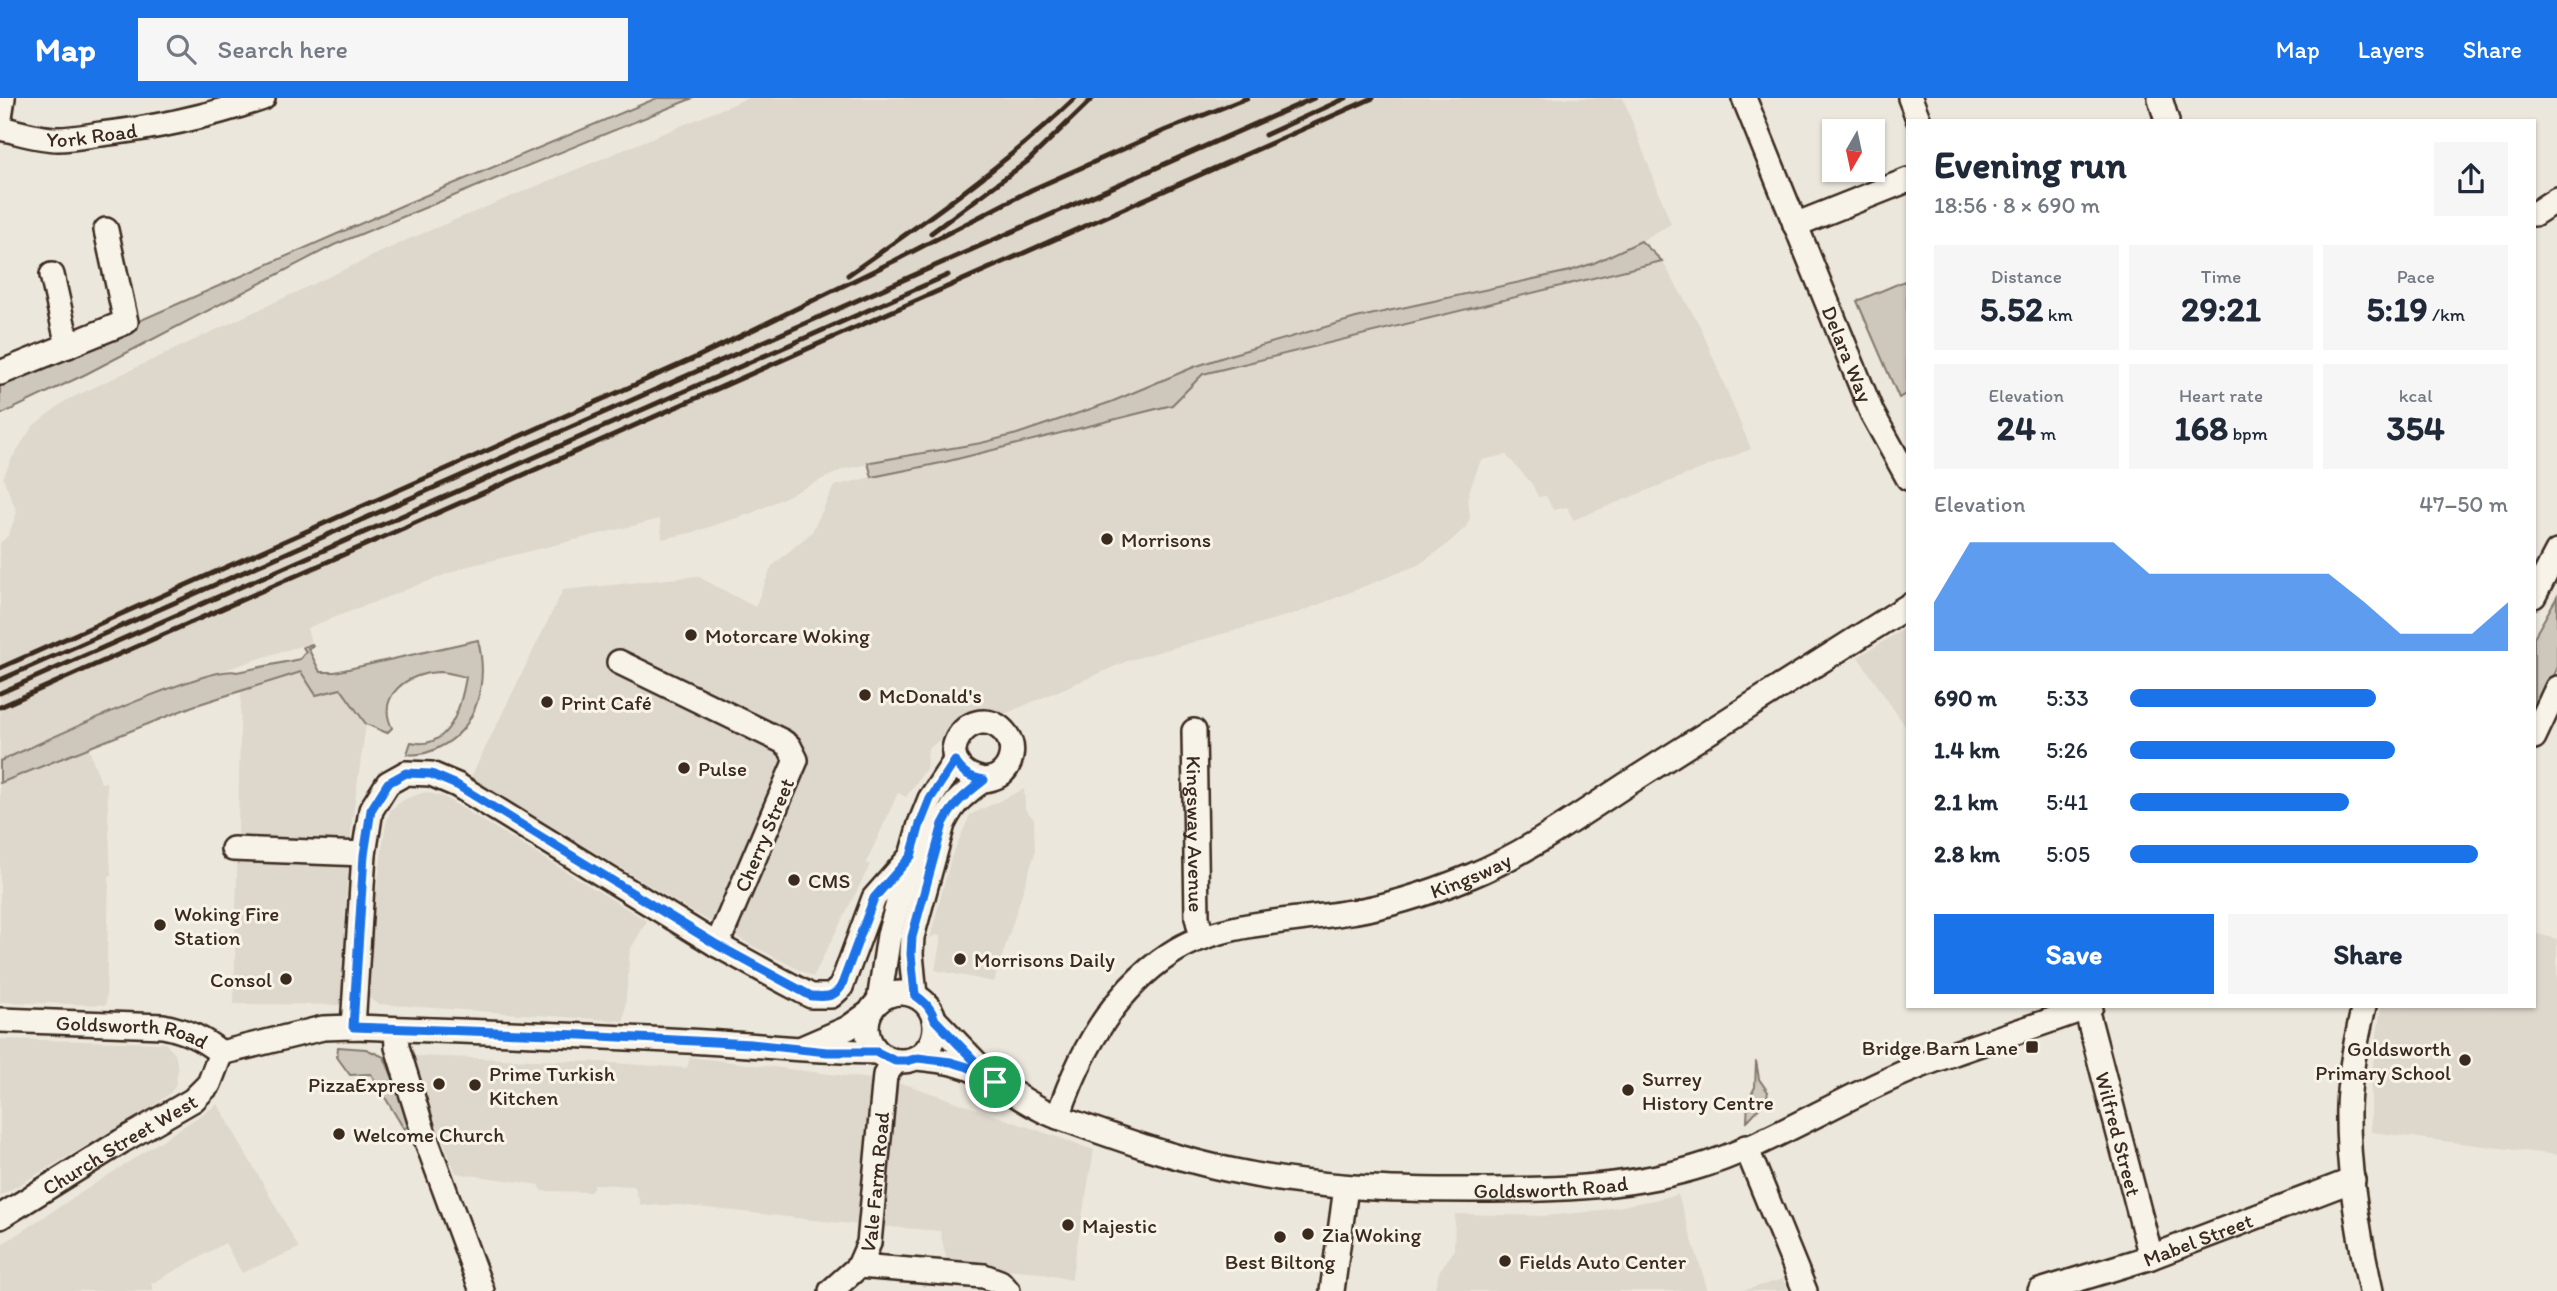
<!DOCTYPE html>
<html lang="en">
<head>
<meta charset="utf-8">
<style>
	:root { --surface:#fff; --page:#f6f6f7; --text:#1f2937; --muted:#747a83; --accent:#1a73e8 }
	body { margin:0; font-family:Itim,sans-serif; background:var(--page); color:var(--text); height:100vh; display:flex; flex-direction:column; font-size:26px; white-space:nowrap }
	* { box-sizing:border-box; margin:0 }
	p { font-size:23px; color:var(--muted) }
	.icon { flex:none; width:38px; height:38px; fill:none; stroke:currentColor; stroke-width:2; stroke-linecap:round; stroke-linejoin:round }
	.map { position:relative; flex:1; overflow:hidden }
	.side { position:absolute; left:1906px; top:21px; width:630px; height:889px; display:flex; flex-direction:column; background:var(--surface); border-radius:0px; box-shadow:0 2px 5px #0004 }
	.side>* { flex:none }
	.needle { width:46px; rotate:189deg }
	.buttons { position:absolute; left:1822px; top:21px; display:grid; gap:14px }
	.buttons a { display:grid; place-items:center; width:63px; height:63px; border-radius:0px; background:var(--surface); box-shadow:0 2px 5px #0004; font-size:35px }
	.pin { position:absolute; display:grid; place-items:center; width:60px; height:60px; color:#fff; margin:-30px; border:4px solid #fff; border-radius:50%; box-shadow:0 2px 7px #0007 }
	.round { display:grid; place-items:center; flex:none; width:74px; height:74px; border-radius:0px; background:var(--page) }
	.overview { display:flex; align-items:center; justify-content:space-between; height:119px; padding:0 28px }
	h1 { font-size:38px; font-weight:700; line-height:52px }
	.metrics { display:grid; grid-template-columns:repeat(3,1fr); gap:10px; height:119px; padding:7px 28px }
	.metrics div { display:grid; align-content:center; border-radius:0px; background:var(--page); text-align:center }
	.metrics b { font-size:35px; font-weight:700 }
	.metrics small { font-size:19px; font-weight:400 }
	.metrics p { font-size:19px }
	.chart { height:196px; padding:14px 28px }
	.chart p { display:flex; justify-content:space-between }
	.chart svg { width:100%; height:126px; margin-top:7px; fill:var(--accent); opacity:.7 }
	.cta { display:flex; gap:14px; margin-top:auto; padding:14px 28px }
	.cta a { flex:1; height:80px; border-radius:0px; background:var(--accent); color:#fff; font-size:28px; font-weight:700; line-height:80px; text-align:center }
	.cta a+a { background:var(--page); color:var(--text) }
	ul { padding:0 28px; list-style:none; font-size:23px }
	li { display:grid; grid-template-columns:112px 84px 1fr; align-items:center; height:52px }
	li i { height:18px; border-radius:9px; background:var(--accent) }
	header { display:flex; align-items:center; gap:42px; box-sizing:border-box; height:98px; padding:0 35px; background:var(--accent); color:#fff }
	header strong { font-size:33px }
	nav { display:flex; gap:38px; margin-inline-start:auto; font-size:24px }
	.search { width:490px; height:63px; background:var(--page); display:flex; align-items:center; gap:18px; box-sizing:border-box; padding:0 24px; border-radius:0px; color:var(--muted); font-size:26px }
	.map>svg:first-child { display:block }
	.built { fill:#ddd7cc }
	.green { fill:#cec8bc; stroke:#84796d; stroke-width:2 }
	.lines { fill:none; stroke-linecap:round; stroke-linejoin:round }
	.minor-casing { stroke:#3b2a1e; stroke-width:28 }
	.minor { stroke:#f7f3e8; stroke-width:23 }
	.rail { stroke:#3b2a1e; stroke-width:5 }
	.route-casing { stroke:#fff; stroke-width:14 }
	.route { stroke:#1a73e8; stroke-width:9 }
	.poi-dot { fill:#3b2a1e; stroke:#f7f3e8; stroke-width:2.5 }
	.labels { text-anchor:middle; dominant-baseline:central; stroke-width:6; stroke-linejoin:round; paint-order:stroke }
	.street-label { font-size:21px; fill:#3b2a1e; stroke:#f7f3e8 }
	.poi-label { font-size:21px; fill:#3b2a1e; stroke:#f7f3e8; text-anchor:start }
</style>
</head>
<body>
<header>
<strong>Map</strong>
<div class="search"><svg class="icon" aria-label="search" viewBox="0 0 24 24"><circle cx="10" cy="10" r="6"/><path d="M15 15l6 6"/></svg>Search here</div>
<nav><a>Map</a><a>Layers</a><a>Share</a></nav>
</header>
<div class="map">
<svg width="2557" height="1193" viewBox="0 0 2557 1193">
	<rect width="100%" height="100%" fill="#ece7dc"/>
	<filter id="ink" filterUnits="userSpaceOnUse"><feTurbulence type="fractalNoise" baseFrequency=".0143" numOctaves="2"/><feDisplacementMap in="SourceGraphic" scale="14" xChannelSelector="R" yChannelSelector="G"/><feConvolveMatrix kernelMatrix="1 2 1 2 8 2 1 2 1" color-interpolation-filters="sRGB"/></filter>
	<g filter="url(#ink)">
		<!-- built -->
		<path class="built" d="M748,0H1623L1671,126L1641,143L1594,165L1570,173L1465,197L1226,270L1662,163L1700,228L1751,351L1573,422L1567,409L1553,412L1546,398L1538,399L1532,386L1506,357L1481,362L1471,388L1468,400L1470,420L1466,429L1444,449L1418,467L1300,514L1130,562L1000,618L977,612L928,651L926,671L906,699L898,695L866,765L870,767L813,879L751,847L688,811L471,679L563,492L697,478L755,509L772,468L812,434L834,388L1171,307L1201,277L1017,336L844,371L752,415L691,435L662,441L660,421L465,469L307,530L311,545L273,556L153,596L0,663V445L8,438L17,414L3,380L12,360L33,328L65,303L409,141Z
			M1907,529V631L1858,559Z
			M301,574L341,591L366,626L352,723L345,815L343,907L234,906L241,593Z
			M88,649L101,685L106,684L107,689L111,777L109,778L106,907L0,904V685Z
			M1024,691L1025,711L1034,721L1035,755L994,884L935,872L941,838L936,837L930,840L951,760L970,717Z
			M425,694L444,699L647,823L630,852L624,923L377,906L365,897L371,797L376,795L386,725L391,711L405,701Z
			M2534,835L2557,841V1057L2371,1034V981L2381,908H2534Z
			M0,941L165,945L175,956L178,971L175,989L168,997L149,1011L0,1098Z
			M415,958L598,964L687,970L690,959L871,981L859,1127L679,1107H641L634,1088L594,1086L591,1094L541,1093L540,1087L456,1075L430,1010L413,961Z
			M899,986L908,987L1094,1052L1071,1182L1029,1173L948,1167L940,1133L878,1128L893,990Z
			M218,1006L299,1150L242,1175L225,1145L151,1186L154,1193H0V1156L2,1146Z
			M1678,1097L1708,1193H1434L1440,1172L1454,1153L1455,1116L1545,1118L1597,1113Z
			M1783,1181L1788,1193H1742Z"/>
		<!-- green -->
		<path class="green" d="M657,0H693L334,147L86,276L0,317V284L403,107Z
			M1641,143L1662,163L1203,276L1172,307L941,365L872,379L868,365L871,364L981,345L1017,336L1111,304L1194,269L1233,256L1356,220L1570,173L1594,165Z
			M1907,182V295L1899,300L1857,203Z
			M2557,499V569L2534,619V539Z
			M478,542C488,582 479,631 438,650C428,655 418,658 407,656L411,644C450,653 461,608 466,579C457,577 448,574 439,574C408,575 376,597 392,630L387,635L366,626L341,591L316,597L301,574L193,608L0,685V663C35,648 212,564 237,574L300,561L306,554L303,549L312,546L313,548L308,550L320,574H335Z
			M338,949L366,951L384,959L412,1025L404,1031L371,976L350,977L337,959Z
			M1756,963L1759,981L1768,994L1766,1003L1747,1023L1748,1003L1755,989Z"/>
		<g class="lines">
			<defs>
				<g id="minor">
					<path id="s1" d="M1744,0L1872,315L1908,380"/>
					<path d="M1910,0L1919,23"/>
					<path d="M2160,0L2167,23"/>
					<path d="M0,20L3,0"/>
					<path id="s2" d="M0,30C19,34 38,41 58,41C72,41 87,38 101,36C156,30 210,18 263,0"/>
					<path d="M2534,116L2557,101"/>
					<path d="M1795,127L1908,82"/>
					<path d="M52,177L68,248"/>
					<path d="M0,275L126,224L106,132"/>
					<path d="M2534,498L2557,454"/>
					<path d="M619,564L782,643L789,648L796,662L717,847"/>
					<path id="s3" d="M1194,633L1197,819L1202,840"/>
					<path d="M2534,639L2557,590"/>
					<path d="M233,751L364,756"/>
					<circle cx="901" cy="929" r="34"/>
					<path d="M915,897L911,856L912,839L943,726C948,716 953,707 961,700C968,694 975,687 983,683C987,681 993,681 998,678C1012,669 1016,649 1006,636C975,596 919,667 984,682"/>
					<path d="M879,903L889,837L920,726L930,701L955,663"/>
					<path d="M2364,908C2356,942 2349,976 2348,1010C2347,1071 2358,1134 2371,1193"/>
					<path id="s4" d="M2086,910L2151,1159"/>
					<path id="s5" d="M0,922L163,928C187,933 202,940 221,955"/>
					<path d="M935,922L985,974"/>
					<path d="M353,929L364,756L371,712L388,685L406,675L431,676L457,687L717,847L779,881L811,898H831L841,889L874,800L911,758"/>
					<path d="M396,931L397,949L423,1033L482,1193"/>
					<path d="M804,949L848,930L869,915"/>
					<path d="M221,955L323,930L353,929C464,933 575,937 687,943C750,946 813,954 877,954"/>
					<path id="s6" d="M918,960C934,962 951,963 966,969C997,980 1022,1005 1053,1017C1111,1038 1175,1061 1235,1073C1313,1090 1393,1092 1473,1092C1548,1092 1621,1091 1694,1070C1760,1051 1828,1008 1892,980C1956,951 2025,933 2091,908"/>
					<path id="s7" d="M1058,1019C1079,956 1114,893 1170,856C1217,824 1289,824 1344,815C1388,809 1430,795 1471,778C1529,754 1582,715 1635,681C1726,623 1816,566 1908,508"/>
					<path d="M1746,1049L1805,1193"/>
					<path id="s8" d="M0,1119L122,1043L193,1002L209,986L221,955"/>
					<path d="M859,1168L984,1178L1000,1184L1008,1193"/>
					<path id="s9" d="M831,1193L859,1168L869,1145L885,977L896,963"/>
					<path d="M1332,1193L1346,1089"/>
					<path id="s10" d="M2040,1193L2151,1159L2353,1082"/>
				</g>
			</defs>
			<!-- minor casing -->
			<use href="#minor" class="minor-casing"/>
			<!-- minor -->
			<use href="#minor" class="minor"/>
			<!-- rail -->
			<path class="rail" d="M1265,37L1346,0
				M931,135L1028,63L1093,0
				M848,177C927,122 1005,67 1075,0
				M0,570L697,259L896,162L1031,92L1166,32L1247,0
				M0,582L1314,0
				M0,595L948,177
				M0,609L1373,0"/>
		</g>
	</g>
	<g class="lines" filter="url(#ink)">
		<defs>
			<path id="route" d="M955,663C963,676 970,679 984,682C966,696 953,706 943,726L912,839L911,856L915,897C925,904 931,910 935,922L995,984L968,969L951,964L918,960L907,963H895L877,954H827L751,946L581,937L353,929L364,757L371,712L388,685L406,675L431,676L457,687L717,847L811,898C824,899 833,900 841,889L874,800L911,758L920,726L930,701Z"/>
		</defs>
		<!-- route casing -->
		<use href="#route" class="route-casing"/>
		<!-- route -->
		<use href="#route" class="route"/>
	</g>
	<!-- markers -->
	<g class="poi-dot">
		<circle cx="1107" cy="441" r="7"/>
		<circle cx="691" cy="537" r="7"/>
		<circle cx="865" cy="597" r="7"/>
		<circle cx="547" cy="604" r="7"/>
		<circle cx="684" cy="670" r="7"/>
		<circle cx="794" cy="782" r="7"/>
		<circle cx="160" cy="827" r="7"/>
		<circle cx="960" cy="861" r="7"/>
		<circle cx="286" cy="881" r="7"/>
		<rect x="2025" y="942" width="14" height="14" rx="3.5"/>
		<circle cx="2465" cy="962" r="7"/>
		<circle cx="439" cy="986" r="7"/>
		<circle cx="475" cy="987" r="7"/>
		<circle cx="1628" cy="992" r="7"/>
		<circle cx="339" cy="1036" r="7"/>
		<circle cx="1068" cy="1127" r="7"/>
		<circle cx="1308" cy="1136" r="7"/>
		<circle cx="1280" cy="1139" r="7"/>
		<circle cx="1505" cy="1163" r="7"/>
	</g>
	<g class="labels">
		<!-- street labels -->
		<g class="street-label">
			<text stroke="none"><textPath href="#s2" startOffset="93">York Road</textPath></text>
			<text stroke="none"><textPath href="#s1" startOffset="276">Delara Way</textPath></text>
			<text transform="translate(764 737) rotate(-67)">Cherry Street</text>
			<text stroke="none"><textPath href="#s3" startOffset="103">Kingsway Avenue</textPath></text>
			<text stroke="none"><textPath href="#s7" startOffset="514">Kingsway</textPath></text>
			<text stroke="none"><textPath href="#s5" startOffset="133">Goldsworth Road</textPath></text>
			<text stroke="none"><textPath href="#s4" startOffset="130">Wilfred Street</textPath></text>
			<text stroke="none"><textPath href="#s8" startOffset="140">Church Street West</textPath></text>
			<text stroke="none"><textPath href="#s9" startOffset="124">Vale Farm Road</textPath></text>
			<text stroke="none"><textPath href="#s6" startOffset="656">Goldsworth Road</textPath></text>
			<text stroke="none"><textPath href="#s10" startOffset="166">Mabel Street</textPath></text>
		</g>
		<!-- poi labels -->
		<g class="poi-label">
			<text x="1121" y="441">Morrisons</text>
			<text x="705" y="537">Motorcare Woking</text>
			<text x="879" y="597">McDonald's</text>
			<text x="561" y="604">Print Café</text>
			<text x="698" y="670">Pulse</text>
			<text x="808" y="782">CMS</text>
			<text x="174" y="815">Woking Fire<tspan x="174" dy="24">Station</tspan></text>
			<text x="974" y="861">Morrisons Daily</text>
			<text x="272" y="881" text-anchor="end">Consol</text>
			<text x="2018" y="949" text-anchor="end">Bridge Barn Lane</text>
			<text x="2451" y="950" text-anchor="end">Goldsworth<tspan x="2451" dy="24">Primary School</tspan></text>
			<text x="489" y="975">Prime Turkish<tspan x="489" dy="24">Kitchen</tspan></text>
			<text x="1642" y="980">Surrey<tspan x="1642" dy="24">History Centre</tspan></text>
			<text x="425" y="986" text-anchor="end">PizzaExpress</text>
			<text x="353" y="1036">Welcome Church</text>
			<text x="1082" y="1127">Majestic</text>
			<text x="1322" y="1136">Zia Woking</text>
			<text x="1280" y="1163" text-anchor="middle">Best Biltong</text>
			<text x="1519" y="1163">Fields Auto Center</text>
		</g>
	</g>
</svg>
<div class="buttons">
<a><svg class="needle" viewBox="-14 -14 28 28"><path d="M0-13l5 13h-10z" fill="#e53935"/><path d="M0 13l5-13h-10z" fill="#747a83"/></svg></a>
</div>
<div class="pin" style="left:995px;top:984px;background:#1e9e55"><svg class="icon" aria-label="arrive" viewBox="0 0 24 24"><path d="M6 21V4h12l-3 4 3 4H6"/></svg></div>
<section class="side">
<div class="overview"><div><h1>Evening run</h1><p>18:56 · 8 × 690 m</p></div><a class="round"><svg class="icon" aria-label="share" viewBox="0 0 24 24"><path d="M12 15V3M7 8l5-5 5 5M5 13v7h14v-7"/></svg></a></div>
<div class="metrics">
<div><p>Distance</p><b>5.52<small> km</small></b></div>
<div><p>Time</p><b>29:21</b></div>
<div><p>Pace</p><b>5:19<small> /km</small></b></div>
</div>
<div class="metrics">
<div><p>Elevation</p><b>24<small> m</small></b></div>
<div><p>Heart rate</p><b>168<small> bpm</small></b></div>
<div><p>kcal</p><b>354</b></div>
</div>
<div class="chart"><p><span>Elevation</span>47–50 m</p>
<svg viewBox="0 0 160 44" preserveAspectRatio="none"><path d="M0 44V27L10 6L20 6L30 6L40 6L50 6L60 17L70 17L80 17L90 17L100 17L110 17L120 27L130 38L140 38L150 38L160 27V44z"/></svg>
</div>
<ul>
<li><b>690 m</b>5:33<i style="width:65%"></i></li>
<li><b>1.4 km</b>5:26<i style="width:70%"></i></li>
<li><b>2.1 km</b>5:41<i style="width:58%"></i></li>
<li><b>2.8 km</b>5:05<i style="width:92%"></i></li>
</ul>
<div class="cta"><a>Save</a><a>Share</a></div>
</section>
</div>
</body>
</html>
